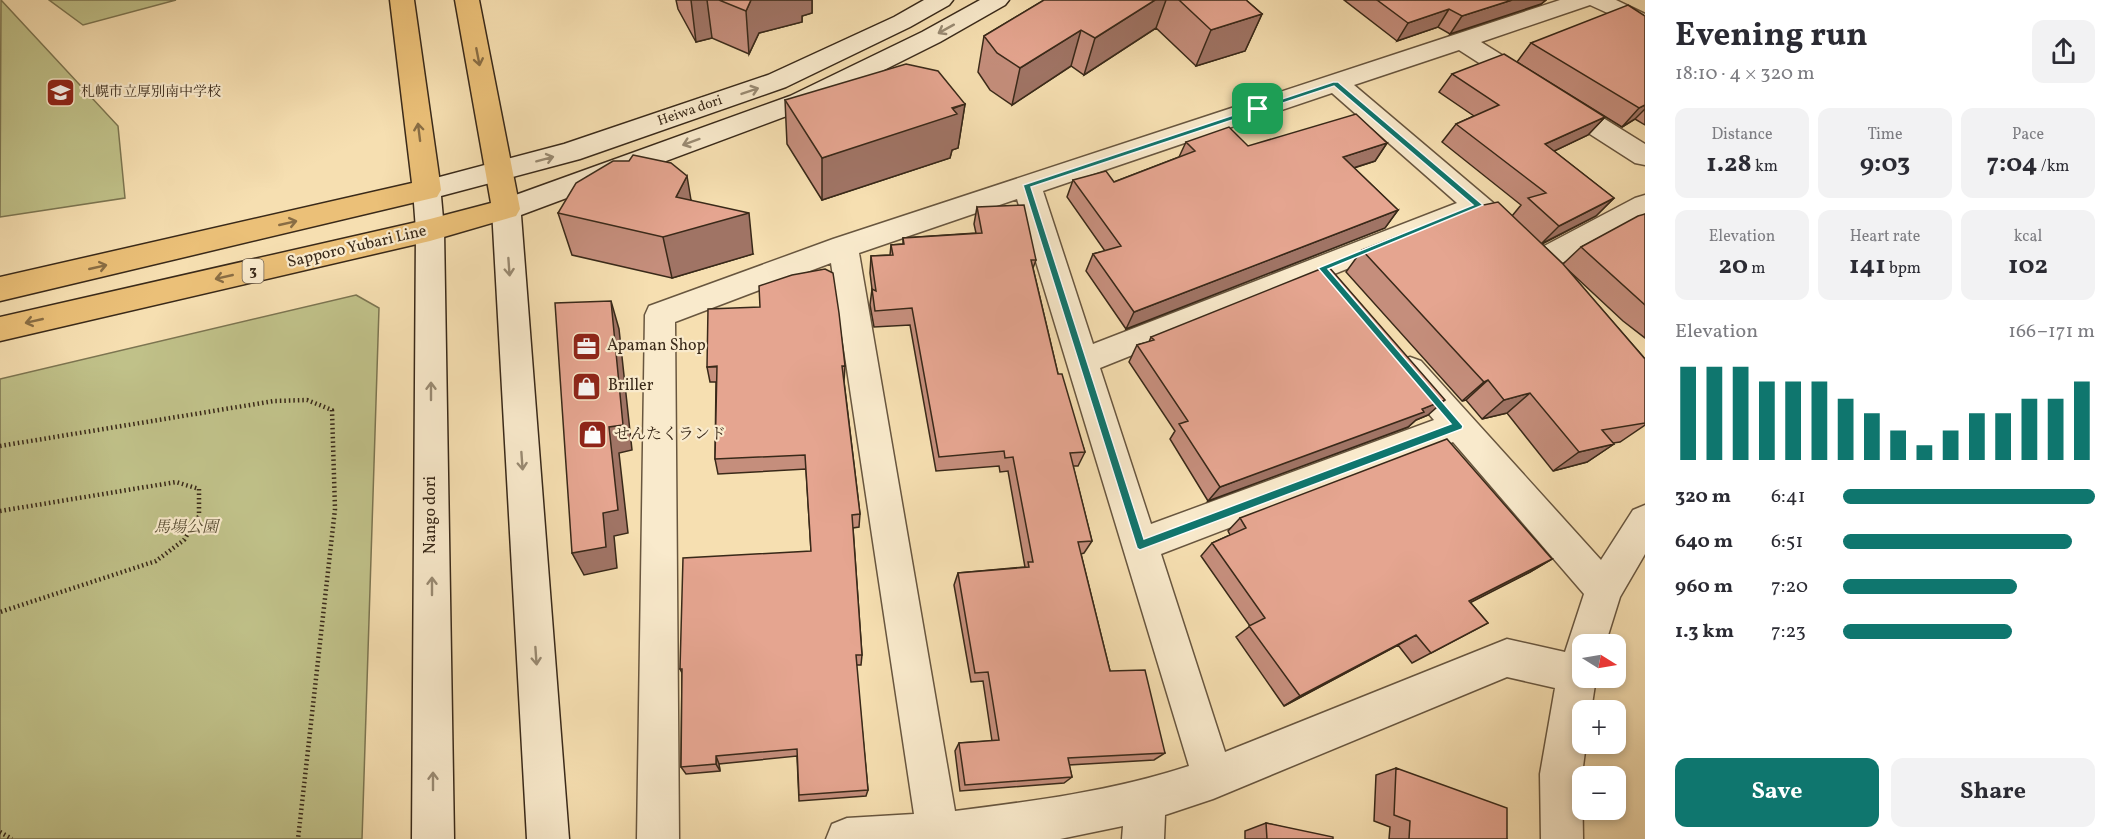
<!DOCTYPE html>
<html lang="en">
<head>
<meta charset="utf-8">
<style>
	:root { --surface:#fff; --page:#f2f2f3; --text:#2b2b33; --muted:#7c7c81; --accent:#0f766e }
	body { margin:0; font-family:Vollkorn,"Noto Serif JP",serif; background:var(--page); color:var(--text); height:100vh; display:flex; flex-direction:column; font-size:22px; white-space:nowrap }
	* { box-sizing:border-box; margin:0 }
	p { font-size:20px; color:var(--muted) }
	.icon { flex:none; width:33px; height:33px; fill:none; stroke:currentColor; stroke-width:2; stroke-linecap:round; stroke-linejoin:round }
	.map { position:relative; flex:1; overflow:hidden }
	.drawer { display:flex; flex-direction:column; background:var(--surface); width:480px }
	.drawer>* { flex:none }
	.needle { width:39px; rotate:101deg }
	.buttons { position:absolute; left:1572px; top:634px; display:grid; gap:12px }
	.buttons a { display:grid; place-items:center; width:54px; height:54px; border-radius:12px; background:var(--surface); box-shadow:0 3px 9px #0003; font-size:30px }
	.pin { position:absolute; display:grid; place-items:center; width:51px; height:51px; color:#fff; margin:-26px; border-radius:12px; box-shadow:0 3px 9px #0006 }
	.round { display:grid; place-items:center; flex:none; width:63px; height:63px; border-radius:12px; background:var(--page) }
	.headline { display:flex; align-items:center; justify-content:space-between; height:102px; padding:0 30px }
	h1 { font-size:33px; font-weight:700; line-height:45px }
	.metrics { display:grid; grid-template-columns:repeat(3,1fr); gap:9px; height:102px; padding:6px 30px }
	.metrics div { display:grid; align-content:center; border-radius:12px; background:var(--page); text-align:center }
	.metrics b { font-size:26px; font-weight:700 }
	.metrics small { font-size:16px; font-weight:400 }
	.metrics p { font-size:16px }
	.chart { height:168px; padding:12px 30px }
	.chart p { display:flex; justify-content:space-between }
	.chart svg { width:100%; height:108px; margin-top:6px; stroke:var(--accent); stroke-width:6 }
	.cta { display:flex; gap:12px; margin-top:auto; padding:12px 30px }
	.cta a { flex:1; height:69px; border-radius:12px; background:var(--accent); color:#fff; font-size:24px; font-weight:700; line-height:69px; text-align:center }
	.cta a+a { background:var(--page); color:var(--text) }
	ul { padding:0 30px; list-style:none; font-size:20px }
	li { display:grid; grid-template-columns:96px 72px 1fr; align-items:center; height:45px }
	li i { height:15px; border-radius:8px; background:var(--accent) }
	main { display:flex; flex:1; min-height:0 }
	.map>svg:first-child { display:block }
	.green { fill:#c0c189; stroke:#7c7551; stroke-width:1.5 }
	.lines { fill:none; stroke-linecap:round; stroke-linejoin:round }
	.street-casing { stroke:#68563f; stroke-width:3 }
	.secondary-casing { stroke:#392919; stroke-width:3 }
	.primary-casing { stroke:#392919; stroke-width:3 }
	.path { stroke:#392919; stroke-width:4.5; stroke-dasharray:1.5 3; stroke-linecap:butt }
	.street { fill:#f9eacc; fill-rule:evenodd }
	.secondary { fill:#f9eacc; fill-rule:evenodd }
	.primary { fill:#ebc078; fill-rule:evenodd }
	.wall { fill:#c58e7c; stroke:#392919; stroke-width:1.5 }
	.shaded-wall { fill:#a07465; stroke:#392919; stroke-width:1.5 }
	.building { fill:#e5a590; stroke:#392919; stroke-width:1.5 }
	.oneway { stroke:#998a72 }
	.oneway2 { stroke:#896d44 }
	.route { fill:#0f766e; stroke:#fff; stroke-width:1.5; fill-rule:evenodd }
	.labels { text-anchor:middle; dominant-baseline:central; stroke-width:4.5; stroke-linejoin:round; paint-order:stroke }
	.far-poi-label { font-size:14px; fill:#392919; stroke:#f9eacc; text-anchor:start }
	.far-street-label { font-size:14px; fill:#392919; stroke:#f9eacc }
	.shield { fill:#f9eacc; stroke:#73634f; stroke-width:1.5 }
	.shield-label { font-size:15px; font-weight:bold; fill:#392919 }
	.street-label { font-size:16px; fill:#392919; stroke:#f9eacc }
	.poi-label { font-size:16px; fill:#392919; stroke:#f9eacc; text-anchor:start }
	.park-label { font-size:16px; font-style:italic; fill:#5b4f35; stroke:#f9eacc }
</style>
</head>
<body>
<main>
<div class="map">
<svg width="1645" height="839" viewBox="0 0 1645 839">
	<rect width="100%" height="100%" fill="#f6dfb1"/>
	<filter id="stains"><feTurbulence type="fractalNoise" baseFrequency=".00333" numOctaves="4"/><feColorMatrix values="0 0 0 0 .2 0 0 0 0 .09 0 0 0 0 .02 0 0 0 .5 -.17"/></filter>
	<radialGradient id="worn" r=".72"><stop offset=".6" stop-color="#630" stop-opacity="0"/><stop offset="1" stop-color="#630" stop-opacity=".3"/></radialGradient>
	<!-- green -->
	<path class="green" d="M1,0L118,126L125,198L0,217Z
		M49,0H176L83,25Z
		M356,295L379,308L362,839H0V379Z"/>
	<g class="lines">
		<defs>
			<path id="street" d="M1560,0H1616L1645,14V30L1590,5L1481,42L1645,144V165L1635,163L1459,50L1354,85L1504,212L1508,219L1504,226C1491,230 1485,227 1474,218L1100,368L1151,524L1434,420L1399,379L1394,370L1399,361L1410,357L1421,361L1601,560L1633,510L1645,505V554L1620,597L1605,645H1582V678H1596L1591,711H1582V744H1586L1582,774L1583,839H1541L1540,774L1555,688L1507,677L1213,799L1165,815L1164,839H1122L1123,826L1060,839H826L832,824L847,818L914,814L831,263L675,322L679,839H637L645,315L649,306L833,239ZM1332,93L1457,203L1093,344L1043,191ZM1017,199L1189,766C1113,791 1034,801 955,811L859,253ZM1453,442L1584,594L1565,652L1507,639L1225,752L1161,554Z
				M1645,195V218L1549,270L1539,273L1529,270L1524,262L1529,254L1635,198Z"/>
			<path id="secondary" d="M924,0H953L949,5L910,27L786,87L580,159L441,196L444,230L454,839H412L416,230L413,190L417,183L564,144L768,75L894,17Z
				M980,0H1009L1005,5L940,42L808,108L521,215L569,839H527L492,209L496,202L790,96L922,32Z"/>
			<path id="primary" d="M390,0H414L441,190L437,197L0,301V277L412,183Z
				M455,0H479L520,209L516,216L430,241L0,341V317L430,219L491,203Z"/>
		</defs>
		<!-- street casing -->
		<use href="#street" class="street-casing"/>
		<!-- secondary casing -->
		<use href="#secondary" class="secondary-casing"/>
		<!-- primary casing -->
		<use href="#primary" class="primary-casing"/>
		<!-- path -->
		<path class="path" d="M0,446L274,401L307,400L332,410L335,509L298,839
			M0,511L176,482L199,489V516L184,540L156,561L0,612
			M0,832L12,839"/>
		<!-- street -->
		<use href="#street" class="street"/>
		<!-- secondary -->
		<use href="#secondary" class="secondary"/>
		<!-- primary -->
		<use href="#primary" class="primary"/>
	</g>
	<!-- wall -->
	<path class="wall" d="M676,0H812V13L802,16V22L759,33L749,54L712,38L696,42L678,9Z
		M1044,0H1246L1262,14L1245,51L1196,66L1156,28L1084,75L1071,66L1012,105L990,90L978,72L984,36Z
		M1344,0H1546L1541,4L1450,34L1438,27L1397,41Z
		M1645,16V125L1635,119L1622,127L1517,62L1531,43Z
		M1452,74L1605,117L1588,135L1554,151L1614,198L1596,216L1542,244L1563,264L1581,247L1645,214V338L1623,321L1565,267L1645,359V425L1620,442L1613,443L1614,444L1587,462L1553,471L1507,413L1482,419L1466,400L1462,401L1346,272L1362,250L1512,216L1521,205L1442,142L1456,124L1474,116L1439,92Z
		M785,100L965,104L958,148L952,150L950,158L822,200L787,144Z
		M1186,142L1248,146L1387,143L1375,161L1354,168L1398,210L1385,228L1126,329L1086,271L1093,254L1105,251L1067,197L1073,180L1114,182L1179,157Z
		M691,200L753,254L672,278L572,255L558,213Z
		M977,207L1036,260L1033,268L1058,374L1085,452L1078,466H1073L1092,541L1084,553L1081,554L1110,671L1165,753L1154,760L1069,765L1072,777L1064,783L960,791L955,751L959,743L992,741L983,681L971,682L954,585L958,573L1025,567L1008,471L1000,472L999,466L936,471L910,325L874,327L870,305L872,289L870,273L871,256L890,255L891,245L903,244V238L976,233L974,224Z
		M1151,337L1428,415L1416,420L1408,427L1208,501L1170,439L1175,431L1129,362L1137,345L1149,342Z
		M845,366L844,381L860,514L859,527L853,528L862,655L861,665H856L868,790L866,796L799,801L797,756L719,764L720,771L686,774L681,767L682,673L680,669L811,551L806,469L718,474L715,459L716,382H710L707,367Z
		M1240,518L1552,559L1530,572L1470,602L1488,623L1412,663L1398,645L1284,706L1236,637L1250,626L1201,556L1212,543L1230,535L1228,531Z
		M1396,768L1507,839H1389L1390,827L1374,821L1376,775Z
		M1266,823L1333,839H1245V831Z"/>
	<!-- shaded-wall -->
	<path class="shaded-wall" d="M691,0H707L712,38L696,42Z
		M751,0H812V13L802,16V22L759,33L749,54L746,11Z
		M1155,0H1166L1156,28L1084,75L1095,38Z
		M1512,0H1546L1541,4L1450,34L1462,16Z
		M1449,9L1438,27L1397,41L1408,23Z
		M1262,14L1245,51L1196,66L1211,30Z
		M1081,30L1071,66L1012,105L1020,68Z
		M965,104L958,148L952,150L950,158L822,200V158Z
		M1645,105V109L1635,119L1622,127L1639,108Z
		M1605,117L1588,135L1529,163L1545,144Z
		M1387,143L1375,161L1331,175L1343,157Z
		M687,176L694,218L749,213L753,254L672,278L663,237L676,197Z
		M1614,198L1596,216L1541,244L1559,226Z
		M1398,210L1385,228L1126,329L1134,312Z
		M611,301L619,329L632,450L619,453L628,533L614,536L617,568L584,575L572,553L603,513L609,427Z
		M1488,380L1466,400L1462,401L1484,382Z
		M1530,393L1507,413L1482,419L1504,400Z
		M1445,400L1428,415L1416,420L1408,427L1208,501L1220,487Z
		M1614,444L1587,462L1553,471L1579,452Z
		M1552,559L1530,572L1450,613L1469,601Z
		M1416,635L1398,645L1284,706L1300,696Z
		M716,756L719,764L720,771L716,764Z"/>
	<!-- building -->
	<path class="building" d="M719,0H751L746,11Z
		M1044,0H1155L1095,38L1081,30L1020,68L997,53L984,36Z
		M1179,0H1246L1262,14L1211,30Z
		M1377,0H1512L1462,16L1449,9L1408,23Z
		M1628,5L1645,16V105L1639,108L1531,43Z
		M1504,54L1605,117L1545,144L1614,198L1559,226L1528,198L1546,193L1456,124L1499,105L1452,74Z
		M906,64L938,71L965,104L952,108L957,114L822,158L785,100Z
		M1356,114L1387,143L1343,157L1398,210L1134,312L1093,254L1121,246L1073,180L1106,171L1114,182L1195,151L1186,142L1229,127L1248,146Z
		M633,155L671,163L687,176L676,197L749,213L663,237L558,213L576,183L613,161H629Z
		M1498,202L1563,264L1645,359V423L1602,430L1614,444L1579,452L1530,393L1504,400L1488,380L1484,382L1362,250L1469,208Z
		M1024,205L1036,260H1031L1058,374H1062L1085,452L1070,453L1092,541L1078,542L1110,671L1145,670L1165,753L1068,758L1072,777L965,785L959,743L999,740L988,672L975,673L958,573L1029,567L1028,562H1033L1013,457L1005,458L1004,451L939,457L912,308L875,311L872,289L876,291L871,256L893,255L891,245L904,244L903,238L982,233L977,207Z
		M1645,214V305L1581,247L1638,216Z
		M1328,266L1445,400L1422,409L1424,412L1220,487L1179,424L1188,421L1137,345L1154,340L1151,337Z
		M825,269L833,273L839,313L845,366H842L860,514L852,515L862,655H856L868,790L799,795L797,749L716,756V764L681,767L682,669H680L683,558L811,551L805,455L715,459L717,366L707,367L708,309L760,307L759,286L792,275Z
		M611,301L623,425L609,427L618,510L603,513L606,547L572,553L555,303Z
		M1447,439L1552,559L1469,601L1488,623L1431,653L1416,635L1300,696L1249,626L1265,618L1212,543L1246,528L1240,518Z
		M1396,768L1507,808V839H1409L1410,821L1394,815Z
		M1266,823L1333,837V839H1267Z"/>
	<!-- one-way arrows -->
	<defs><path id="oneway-shaft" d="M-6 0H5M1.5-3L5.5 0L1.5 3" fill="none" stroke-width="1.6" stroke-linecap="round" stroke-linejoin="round" transform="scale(1.5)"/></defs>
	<g class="oneway">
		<use href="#oneway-shaft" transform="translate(946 29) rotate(151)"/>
		<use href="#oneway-shaft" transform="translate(750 91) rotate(-19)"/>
		<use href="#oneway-shaft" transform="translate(691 142) rotate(160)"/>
		<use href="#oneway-shaft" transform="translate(545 159) rotate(-15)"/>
		<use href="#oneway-shaft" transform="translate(509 267) rotate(86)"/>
		<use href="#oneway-shaft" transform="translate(431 391) rotate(-90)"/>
		<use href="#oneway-shaft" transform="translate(522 461) rotate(86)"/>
		<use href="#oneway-shaft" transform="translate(432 586) rotate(-90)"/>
		<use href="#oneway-shaft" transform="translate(536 656) rotate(86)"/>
		<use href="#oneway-shaft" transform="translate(433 781) rotate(-90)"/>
	</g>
	<g class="oneway2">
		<use href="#oneway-shaft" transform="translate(478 57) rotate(79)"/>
		<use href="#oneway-shaft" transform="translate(419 132) rotate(-97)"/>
		<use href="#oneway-shaft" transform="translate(288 223) rotate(-13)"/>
		<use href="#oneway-shaft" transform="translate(98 267) rotate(-13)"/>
		<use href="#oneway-shaft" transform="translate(224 277) rotate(167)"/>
		<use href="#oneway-shaft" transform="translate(34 321) rotate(167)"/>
	</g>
	<!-- route -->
	<path class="route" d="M1333,82H1338L1483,205L1328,269L1463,426L1462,429L1140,550L1137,548L1023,185ZM1334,86L1473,205L1318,268L1451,424L1144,539L1031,187Z"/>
	<!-- icons -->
	<defs>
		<symbol id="school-square" viewBox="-11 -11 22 22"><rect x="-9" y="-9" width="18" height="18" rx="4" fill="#8f2418" stroke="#f9eacc"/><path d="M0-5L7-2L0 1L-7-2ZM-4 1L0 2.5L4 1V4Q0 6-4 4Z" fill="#fff"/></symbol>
		<symbol id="office-square" viewBox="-11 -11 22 22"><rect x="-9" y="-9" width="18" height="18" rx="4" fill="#8f2418" stroke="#f9eacc"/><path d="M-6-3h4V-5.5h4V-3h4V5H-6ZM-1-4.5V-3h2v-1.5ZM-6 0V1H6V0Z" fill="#fff"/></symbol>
		<symbol id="shop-square" viewBox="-11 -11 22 22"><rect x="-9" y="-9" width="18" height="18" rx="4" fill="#8f2418" stroke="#f9eacc"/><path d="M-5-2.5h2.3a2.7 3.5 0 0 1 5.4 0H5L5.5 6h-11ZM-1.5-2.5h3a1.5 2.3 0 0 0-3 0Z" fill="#fff"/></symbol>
	</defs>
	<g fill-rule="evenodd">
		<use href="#school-square" x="44" y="76" width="33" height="33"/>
		<use href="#office-square" x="570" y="330" width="33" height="33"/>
		<use href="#shop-square" x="570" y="370" width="33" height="33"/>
		<use href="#shop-square" x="576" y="418" width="33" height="33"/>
	</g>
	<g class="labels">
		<!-- far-poi labels -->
		<g class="far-poi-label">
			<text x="81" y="92">札幌市立厚別南中学校</text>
		</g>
		<!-- far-street labels -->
		<g class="far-street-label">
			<text transform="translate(690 111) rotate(-19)">Heiwa dori</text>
		</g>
		<!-- shield labels -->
		<rect class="shield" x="242.5" y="259" width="21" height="24" rx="4.5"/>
		<g class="shield-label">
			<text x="253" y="271">3</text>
		</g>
		<!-- street labels -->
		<g class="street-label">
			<text transform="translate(357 247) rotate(-13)">Sapporo Yubari Line</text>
			<text transform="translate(431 515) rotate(-90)">Nango dori</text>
		</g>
		<!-- poi labels -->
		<g class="poi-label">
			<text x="607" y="346">Apaman Shop</text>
			<text x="608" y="386">Briller</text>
			<text x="614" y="435">せんたくランド</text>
		</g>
		<!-- park labels -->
		<g class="park-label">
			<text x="186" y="528">馬場公園</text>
		</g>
	</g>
	<rect width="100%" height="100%" filter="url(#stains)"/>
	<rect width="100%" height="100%" fill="url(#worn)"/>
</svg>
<div class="buttons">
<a><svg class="needle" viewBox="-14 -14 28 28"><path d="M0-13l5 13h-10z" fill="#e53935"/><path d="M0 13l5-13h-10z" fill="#7c7c81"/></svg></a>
<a>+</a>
<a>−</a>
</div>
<div class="pin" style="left:1258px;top:109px;background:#1e9e55"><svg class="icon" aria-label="arrive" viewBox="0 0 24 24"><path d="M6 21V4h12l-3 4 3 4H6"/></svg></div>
</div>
<section class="drawer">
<div class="headline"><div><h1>Evening run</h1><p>18:10 · 4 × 320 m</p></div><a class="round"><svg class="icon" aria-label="share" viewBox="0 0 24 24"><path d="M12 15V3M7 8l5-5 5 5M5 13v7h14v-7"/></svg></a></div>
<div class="metrics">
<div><p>Distance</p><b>1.28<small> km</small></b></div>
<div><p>Time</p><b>9:03</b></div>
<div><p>Pace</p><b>7:04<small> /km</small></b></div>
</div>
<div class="metrics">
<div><p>Elevation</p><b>20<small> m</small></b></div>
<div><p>Heart rate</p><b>141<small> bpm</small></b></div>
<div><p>kcal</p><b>102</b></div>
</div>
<div class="chart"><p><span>Elevation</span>166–171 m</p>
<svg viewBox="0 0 160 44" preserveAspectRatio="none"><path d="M5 44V6M15 44V6M25 44V6M35 44V12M45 44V12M55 44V12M65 44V19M75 44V25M85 44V32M95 44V38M105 44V32M115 44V25M125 44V25M135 44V19M145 44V19M155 44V12"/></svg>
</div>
<ul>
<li><b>320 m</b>6:41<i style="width:100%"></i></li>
<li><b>640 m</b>6:51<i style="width:91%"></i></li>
<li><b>960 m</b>7:20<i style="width:69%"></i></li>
<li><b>1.3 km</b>7:23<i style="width:67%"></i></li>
</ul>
<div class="cta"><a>Save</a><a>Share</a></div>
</section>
</main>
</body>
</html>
